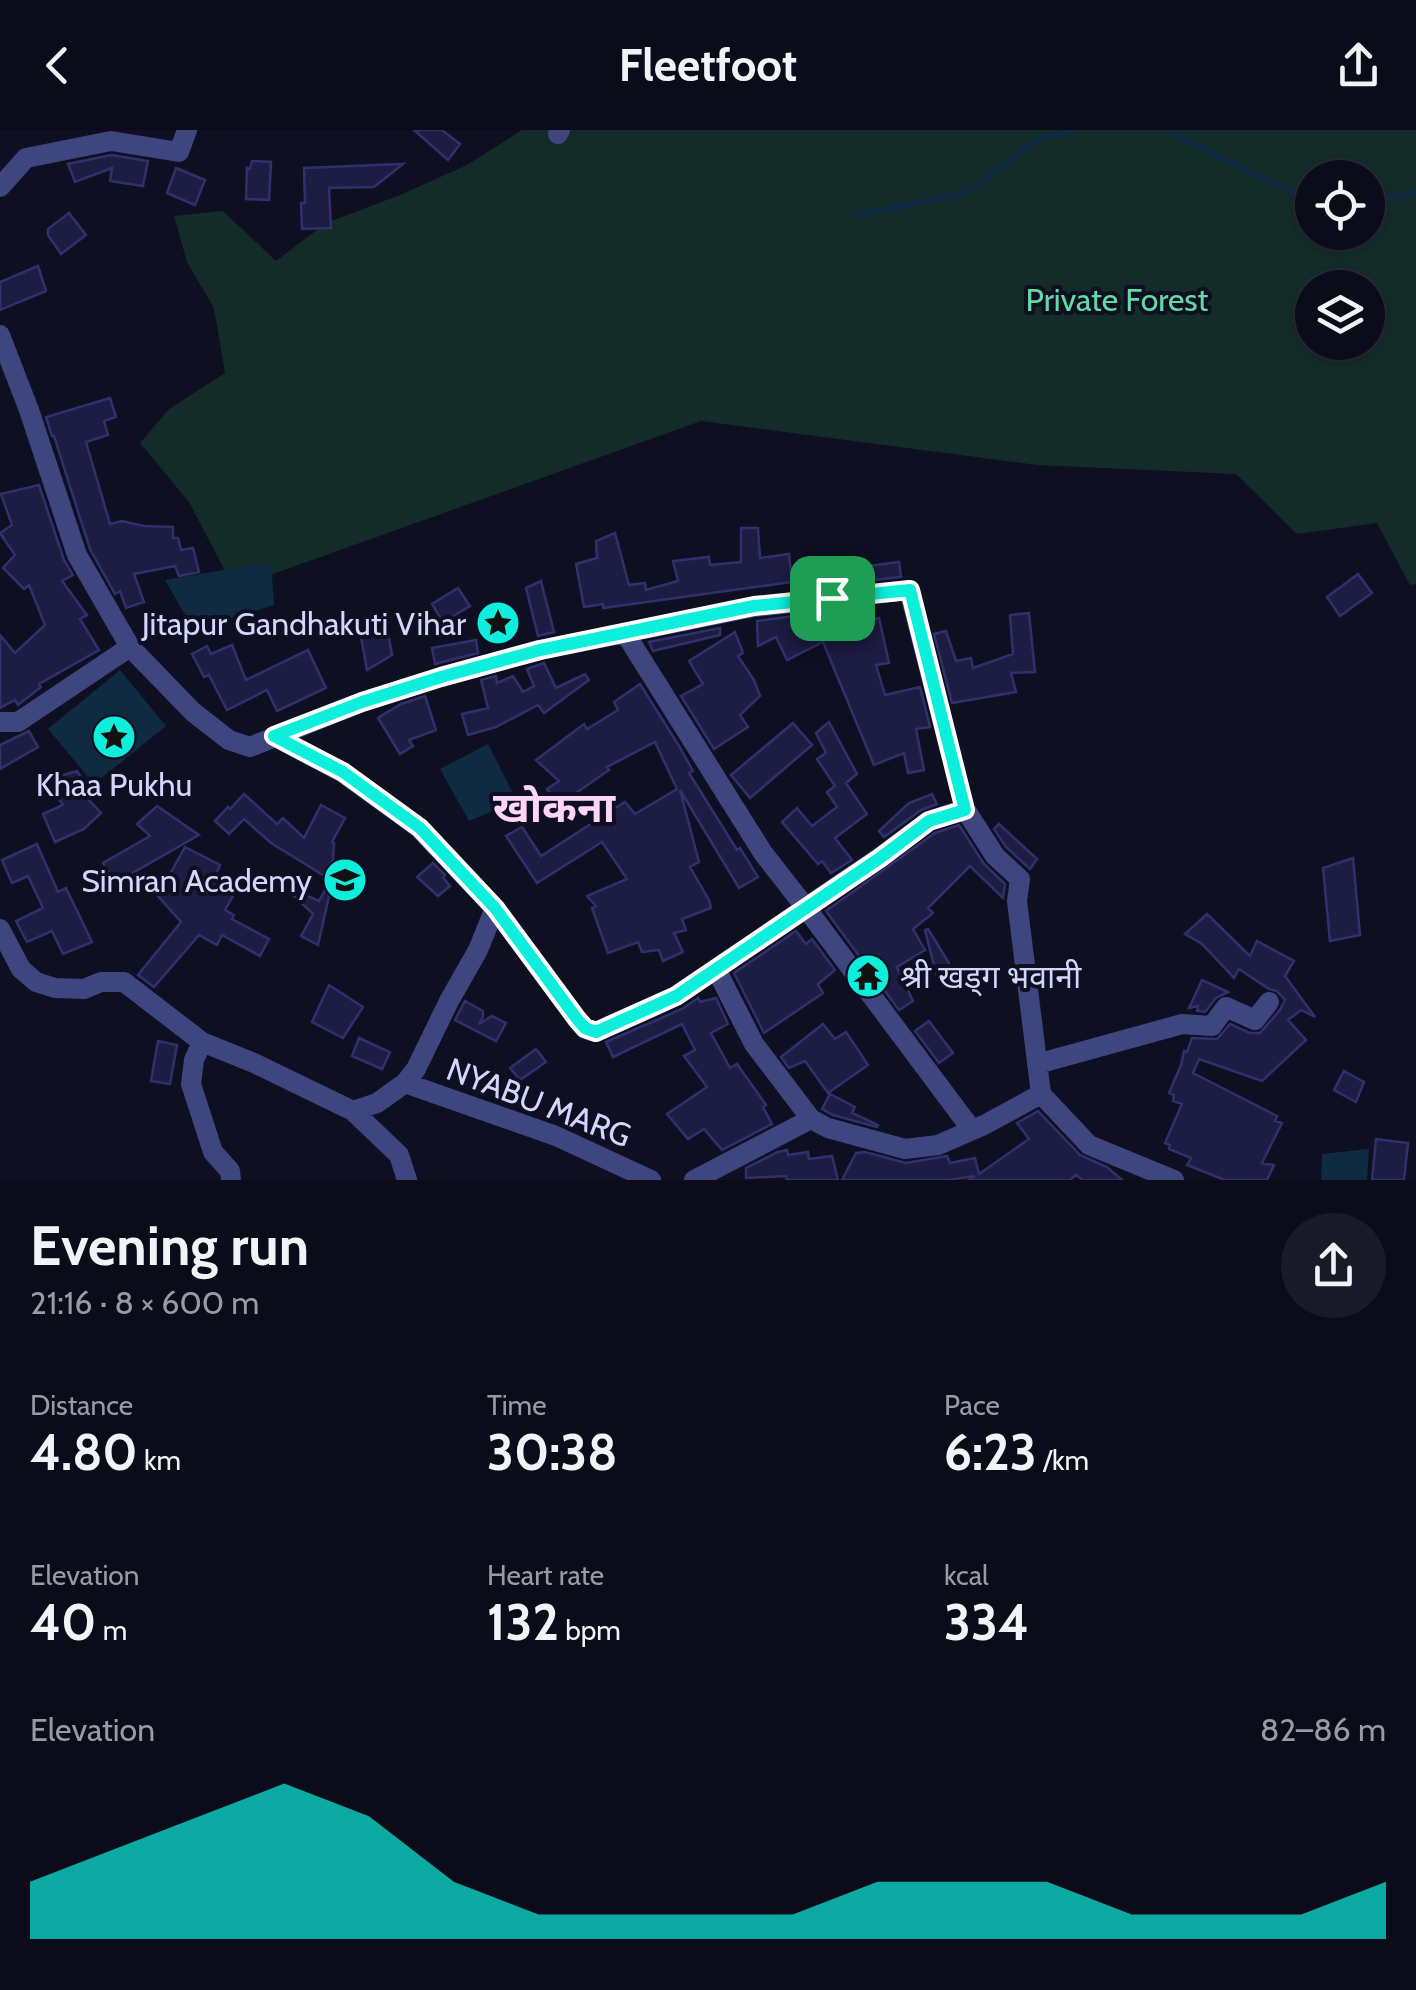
<!DOCTYPE html>
<html lang="en">
<head>
<meta charset="utf-8">
<style>
	:root { --surface:#0b0b1a; --page:#191927; --text:#f1f3f6; --muted:#9a9ba2; --line:#2b2b39; --accent:#0deedc }
	body { margin:0; font-family:Cabin,"Noto Sans Devanagari",sans-serif; background:var(--page); color:var(--text); height:100vh; display:flex; flex-direction:column; font-size:38px; white-space:nowrap }
	* { box-sizing:border-box; margin:0 }
	p { font-size:32px; color:var(--muted) }
	.icon { flex:none; width:55px; height:55px; fill:none; stroke:currentColor; stroke-width:2; stroke-linecap:round; stroke-linejoin:round }
	.map { position:relative; height:1050px; overflow:hidden }
	.panel { display:flex; flex-direction:column; background:var(--surface); flex:1 }
	.panel>* { flex:none }
	.tools { position:absolute; left:1295px; top:30px; display:grid; gap:20px }
	.tools a { display:grid; place-items:center; width:90px; height:90px; border-radius:50%; background:var(--surface); box-shadow:0 2px 8px #0004,0 0 0 2px var(--line); font-size:50px }
	.pin { position:absolute; display:grid; place-items:center; width:85px; height:85px; color:#fff; margin:-42px; border-radius:20px; box-shadow:0 5px 15px #0006 }
	.round { display:grid; place-items:center; flex:none; width:105px; height:105px; border-radius:52px; background:var(--page) }
	.head { display:flex; align-items:center; justify-content:space-between; height:170px; padding:0 30px }
	h1 { font-size:55px; font-weight:800; line-height:75px }
	.metrics { display:grid; grid-template-columns:repeat(3,1fr); gap:15px; height:170px; padding:10px 30px }
	.metrics div { display:grid; align-content:center }
	.metrics b { font-size:50px; font-weight:800 }
	.metrics small { font-size:28px; font-weight:400 }
	.metrics p { font-size:28px }
	.chart { height:280px; padding:20px 30px }
	.chart p { display:flex; justify-content:space-between }
	.chart svg { width:100%; height:180px; margin-top:10px; fill:var(--accent); opacity:.7 }
	header { display:flex; justify-content:space-between; align-items:center; height:130px; padding:0 30px; background:var(--surface); font-size:45px; font-weight:800 }
	.map>svg:first-child { display:block }
	.green { fill:#132c27; fill-rule:evenodd }
	.water { fill:#0f2b42 }
	.lines { fill:none; stroke-linecap:round; stroke-linejoin:round }
	.stream { stroke:#0f2b42; stroke-width:6 }
	.building { fill:#1d1c42; stroke:#31306d; stroke-width:2.5 }
	.minor { stroke:#3d467f; stroke-width:20 }
	.route-casing { stroke:#fff; stroke-width:20 }
	.route { stroke:#0deedc; stroke-width:12 }
	.labels { text-anchor:middle; dominant-baseline:central; stroke-width:8; stroke-linejoin:round; paint-order:stroke }
	.park-label { font-size:32px; fill:#63d8a6; stroke:#0f0f22 }
	.poi-label { font-size:32px; fill:#d3d6fd; stroke:#0f0f22; text-anchor:end }
	.street-label { font-size:32px; fill:#d3d6fd; stroke:#0f0f22 }
	.district-label { font-size:42px; font-weight:bold; fill:#fdd5f5; stroke:#0f0f22 }
</style>
</head>
<body>
<header><svg class="icon" aria-label="back" viewBox="0 0 24 24"><path d="M15 5l-7 7 7 7"/></svg>Fleetfoot<svg class="icon" aria-label="share" viewBox="0 0 24 24"><path d="M12 15V3M7 8l5-5 5 5M5 13v7h14v-7"/></svg></header>
<div class="map">
<svg width="1416" height="1050" viewBox="0 0 1416 1050">
	<rect width="100%" height="100%" fill="#0f0f22"/>
	<!-- green -->
	<path class="green" d="M522,0H1416V454L1410,455L1377,393L1297,404L1236,344L1037,335L701,291L234,458L189,372L140,313L169,279L225,243L214,178L187,132L174,86L223,81L276,131L326,93L400,65L467,35ZM1312,48H1368V102H1312ZM1312,158H1368V212H1312Z"/>
	<!-- water -->
	<path class="water" d="M271,432L274,475L194,500L165,450Z
		M120,540L166,596L94,654L48,599Z
		M488,614L517,671L469,691L440,639Z
		M1369,1019L1367,1050H1321L1322,1024Z"/>
	<g class="lines">
		<!-- stream -->
		<path class="stream" d="M1167,0L1227,31L1312,71
			M1368,72L1416,62
			M854,86L966,62L1041,8L1078,0"/>
	</g>
	<!-- building -->
	<path class="building" d="M414,0H442L460,14L448,30Z
		M111,25L148,31L143,56L110,51L112,38L75,52L68,34Z
		M252,31L271,32L269,70L246,69L247,38L250,39Z
		M403,34L374,57L329,58L331,98L302,99L301,73H305L304,38Z
		M176,38L205,50L195,75L167,63Z
		M69,83L86,105L61,124L48,105V99Z
		M38,136L46,161L0,180V152Z
		M110,268L116,287L104,291L108,305L86,312L110,394L122,391L144,396L173,397V408H178L181,420L193,418L199,442L179,446L175,436L134,444L144,472L126,478L120,461L115,464L90,419L54,306H52L46,287Z
		M39,355L64,430L73,445L62,451L87,485L80,489L99,520L39,554L41,557L18,575L15,570L0,578V505L15,523L45,495L29,455L24,459L3,438L15,425L0,403L12,395L1,364Z
		M741,398H758L760,428L789,424L792,452L603,478V474L584,477L576,434L597,428L596,411L615,403L629,455L645,453L646,460L678,451L673,431L709,427L710,435L741,432Z
		M899,432L901,447L848,453L846,439Z
		M1358,444L1372,463L1340,486L1327,467Z
		M541,451L554,502L538,506L526,458Z
		M458,458L470,476L443,492L432,474Z
		M851,480L854,494L879,488L889,533L876,535L885,565L920,557L930,597L916,599L924,640L908,643L904,623L874,635L823,512L787,530L776,507L758,516L757,491L795,486V489L800,488L801,491L832,487L831,482Z
		M1029,483L1035,542L1011,543L1016,562L952,573L934,504L946,501L956,531L971,528L973,538L1013,524L1010,485Z
		M720,498V505L653,521L649,512Z
		M388,502L392,525L367,540L361,507Z
		M735,502L743,523L738,526L754,550L760,566L740,585L748,597L714,619L681,566L703,554L689,531Z
		M476,510L478,523L435,534L432,518Z
		M232,515L246,550L308,520L326,558L277,581L267,560L227,580L209,545L204,547L192,524L207,516L211,524Z
		M544,533L556,558L585,544L589,550L544,583L538,575L496,597L468,605L462,584L488,578L481,550L496,546L497,553L513,546L523,562L534,556L527,539Z
		M640,554L679,616L693,641L689,643L737,720L740,718L758,747L739,758L680,660L699,732L690,737L709,770L711,778L682,789L686,800L674,803L683,822L663,831L659,820L642,822L638,812L608,823L592,778L596,776L587,766L627,749L602,712L537,753L506,706L522,697L541,726L625,672L635,684L677,659L655,612L607,637L609,640L559,675L547,659L559,651L536,630L584,594L587,599L618,580L614,572Z
		M425,566L436,600L409,610L413,616L400,624L378,588L401,574Z
		M829,592L857,644L846,653L867,684L835,708L852,730L831,743L822,731L818,734L782,692L797,678L812,696L837,677L827,662L835,656L817,629L826,623L816,603Z
		M793,593L812,615L750,668L731,645Z
		M29,601L38,617L0,639V615Z
		M77,641L92,665L88,669L101,683L84,699L55,712L43,684L63,675L59,669L69,662L60,646Z
		M244,664L277,694L283,688L304,708L321,675L345,688L332,712L334,713L333,730L323,745L271,713L244,689L229,704L215,691L228,677L230,679Z
		M932,664L937,674L921,680L884,707L879,701L909,673Z
		M157,676L199,705L115,753L103,733L150,706L137,694Z
		M999,694L1037,729L1030,739L1006,717L994,699Z
		M959,695L984,734L1005,754L1003,768L970,736L928,778L933,783L913,799L925,820L897,837L913,871L899,880L826,781L935,703Z
		M37,714L58,762L66,758L92,812L63,824L52,801L27,812L16,791L43,778L28,746L12,753L2,730Z
		M185,717L220,735L216,744L238,757L225,780L234,785L232,789L269,809L260,826L222,805L217,815L199,805L154,857L138,845L181,792L158,766Z
		M1353,728L1360,805L1330,811L1323,738Z
		M433,733L445,745L443,747L450,756L438,766L417,747Z
		M289,758L319,771L325,760L330,762L318,815L301,806L313,784L288,760Z
		M1207,784L1250,826L1257,811L1294,831L1285,846L1315,887L1301,880L1288,890L1306,910L1262,951L1199,929L1193,943L1277,986L1275,991L1282,993L1262,1033L1274,1035L1267,1050H1225L1187,1035L1191,1028L1169,1019L1170,1015L1165,1013L1182,974L1173,971L1174,965L1169,963L1181,935L1184,921L1187,922L1192,908L1217,909L1230,894L1250,903H1260L1280,880L1285,870L1277,861L1269,859L1239,839L1234,848L1202,814L1185,804Z
		M928,799L952,838L937,847L925,800Z
		M796,801L806,814L812,809L835,840L818,854L823,863L764,903L734,843Z
		M1202,850L1228,862L1216,868L1205,882L1197,881L1198,876L1189,878Z
		M329,855L363,877L343,908L312,892Z
		M698,868L700,872L716,868L728,894L711,903L730,938L737,934L766,975L763,977L772,994L722,1020L704,999L688,1009L667,984L707,957L684,926L695,920L682,894L613,927L606,912L682,879Z
		M465,871L483,881V887L479,894L492,886L506,893L496,911L455,890Z
		M929,891L953,923L939,933L915,901Z
		M823,894L835,909L846,902L868,935L828,963L805,931L789,938L781,927Z
		M359,908L390,922L382,939L352,926Z
		M158,911L177,915L170,954L151,951Z
		M536,919L546,932L520,950L510,938Z
		M1344,941L1364,952L1356,972L1334,960Z
		M830,964L855,977L852,983L878,995L877,997L833,985L822,979Z
		M1038,981L1080,1025L1107,1037L1122,1050H1083L1076,1045L1070,1050H969L975,1046L949,1050H842L856,1023L865,1022L906,1033L947,1026L950,1033L975,1028L979,1044L1029,1009L1017,993Z
		M1376,1009L1408,1013L1404,1050H1372Z
		M787,1020L788,1025L808,1022L809,1029L832,1026L838,1050H787L786,1046L746,1048V1038L778,1022Z"/>
	<g class="lines">
		<!-- minor -->
		<path class="minor" d="M558,4L560,0
			M0,57L26,28L111,11L179,22L187,0
			M0,205L29,280L77,425L130,517L193,582L229,610L250,617L362,572L441,547L540,520L625,503L763,723L806,778L972,1000
			M625,503L754,477L909,460L965,679L995,726L1020,749L1017,771L1041,964
			M0,592H18L130,517
			M274,606L343,643L419,698L495,778L577,889L585,899L596,902L676,866L880,727L929,691L965,679
			M0,799L21,839L36,852L55,858L84,859L101,852H124L202,912L254,933L353,981L399,1025L407,1050
			M716,839L754,914L811,989L828,998L905,1019L938,1015L984,995L1041,964L1089,1015L1174,1050
			M202,912L194,930L191,954L213,1022L230,1041L231,1050
			M1037,934L1182,894L1212,896L1226,877L1255,890L1269,872
			M405,953L556,1006L651,1050
			M353,981L377,973L405,953L416,939L449,871L478,820L495,778
			M694,1050L811,989"/>
	</g>
	<g class="lines">
		<defs>
			<path id="route" d="M910,460L965,680L929,691L880,728L676,866L596,902L585,898L577,889L495,778L420,698L343,642L274,606L362,572L441,547L540,520L754,476Z"/>
		</defs>
		<!-- route casing -->
		<use href="#route" class="route-casing"/>
		<!-- route -->
		<use href="#route" class="route"/>
	</g>
	<!-- icons -->
	<defs>
		<symbol id="sight-disc" viewBox="-11 -11 22 22"><circle r="9.5" fill="#0deedc" stroke="#0f0f22"/><path d="M0-6L1.8-2.2L6-1.7L2.9 1.2L3.7 5.4L0 3.3L-3.7 5.4L-2.9 1.2L-6-1.7L-1.8-2.2Z" fill="#111"/></symbol>
		<symbol id="school-disc" viewBox="-11 -11 22 22"><circle r="9.5" fill="#0deedc" stroke="#0f0f22"/><path d="M0-5L7-2L0 1L-7-2ZM-4 1L0 2.5L4 1V4Q0 6-4 4Z" fill="#111"/></symbol>
		<symbol id="temple-disc" viewBox="-11 -11 22 22"><circle r="9.5" fill="#0deedc" stroke="#0f0f22"/><path d="M0-6L5-2H3V0L6.5 2.5H4V6H1.5V3h-3V6H-4V2.5H-6.5L-3 0V-2H-5Z" fill="#111"/></symbol>
	</defs>
	<g fill-rule="evenodd">
		<use href="#sight-disc" x="473" y="468" width="50" height="50"/>
		<use href="#sight-disc" x="89" y="582" width="50" height="50"/>
		<use href="#school-disc" x="320" y="725" width="50" height="50"/>
		<use href="#temple-disc" x="843" y="821" width="50" height="50"/>
	</g>
	<g class="labels">
		<!-- park labels -->
		<g class="park-label">
			<text x="1117" y="169">Private Forest</text>
		</g>
		<!-- poi labels -->
		<g class="poi-label">
			<text x="466" y="493">Jitapur Gandhakuti Vihar</text>
			<text x="114" y="654" text-anchor="middle">Khaa Pukhu</text>
			<text x="312" y="750">Simran Academy</text>
			<text x="900" y="846" text-anchor="start">श्री खड्ग भवानी</text>
		</g>
		<!-- street labels -->
		<g class="street-label">
			<text transform="translate(539 972) rotate(21)">NYABU MARG</text>
		</g>
		<!-- district labels -->
		<g class="district-label">
			<text x="554" y="677">खोकना</text>
		</g>
	</g>
</svg>
<div class="tools">
<a><svg class="icon" aria-label="locate" viewBox="0 0 24 24"><circle cx="12" cy="12" r="6"/><path d="M12 2v4M12 18v4M2 12h4M18 12h4"/></svg></a>
<a><svg class="icon" aria-label="layers" viewBox="0 0 24 24"><path d="M12 4l9 5-9 5-9-5zM3 14l9 5 9-5"/></svg></a>
</div>
<div class="pin" style="left:832px;top:468px;background:#1e9e55"><svg class="icon" aria-label="arrive" viewBox="0 0 24 24"><path d="M6 21V4h12l-3 4 3 4H6"/></svg></div>
</div>
<section class="panel">
<div class="head"><div><h1>Evening run</h1><p>21:16 · 8 × 600 m</p></div><a class="round"><svg class="icon" aria-label="share" viewBox="0 0 24 24"><path d="M12 15V3M7 8l5-5 5 5M5 13v7h14v-7"/></svg></a></div>
<div class="metrics">
<div><p>Distance</p><b>4.80<small> km</small></b></div>
<div><p>Time</p><b>30:38</b></div>
<div><p>Pace</p><b>6:23<small> /km</small></b></div>
</div>
<div class="metrics">
<div><p>Elevation</p><b>40<small> m</small></b></div>
<div><p>Heart rate</p><b>132<small> bpm</small></b></div>
<div><p>kcal</p><b>334</b></div>
</div>
<div class="chart"><p><span>Elevation</span>82–86 m</p>
<svg viewBox="0 0 160 44" preserveAspectRatio="none"><path d="M0 44V30L10 22L20 14L30 6L40 14L50 30L60 38L70 38L80 38L90 38L100 30L110 30L120 30L130 38L140 38L150 38L160 30V44z"/></svg>
</div>
</section>
</body>
</html>
